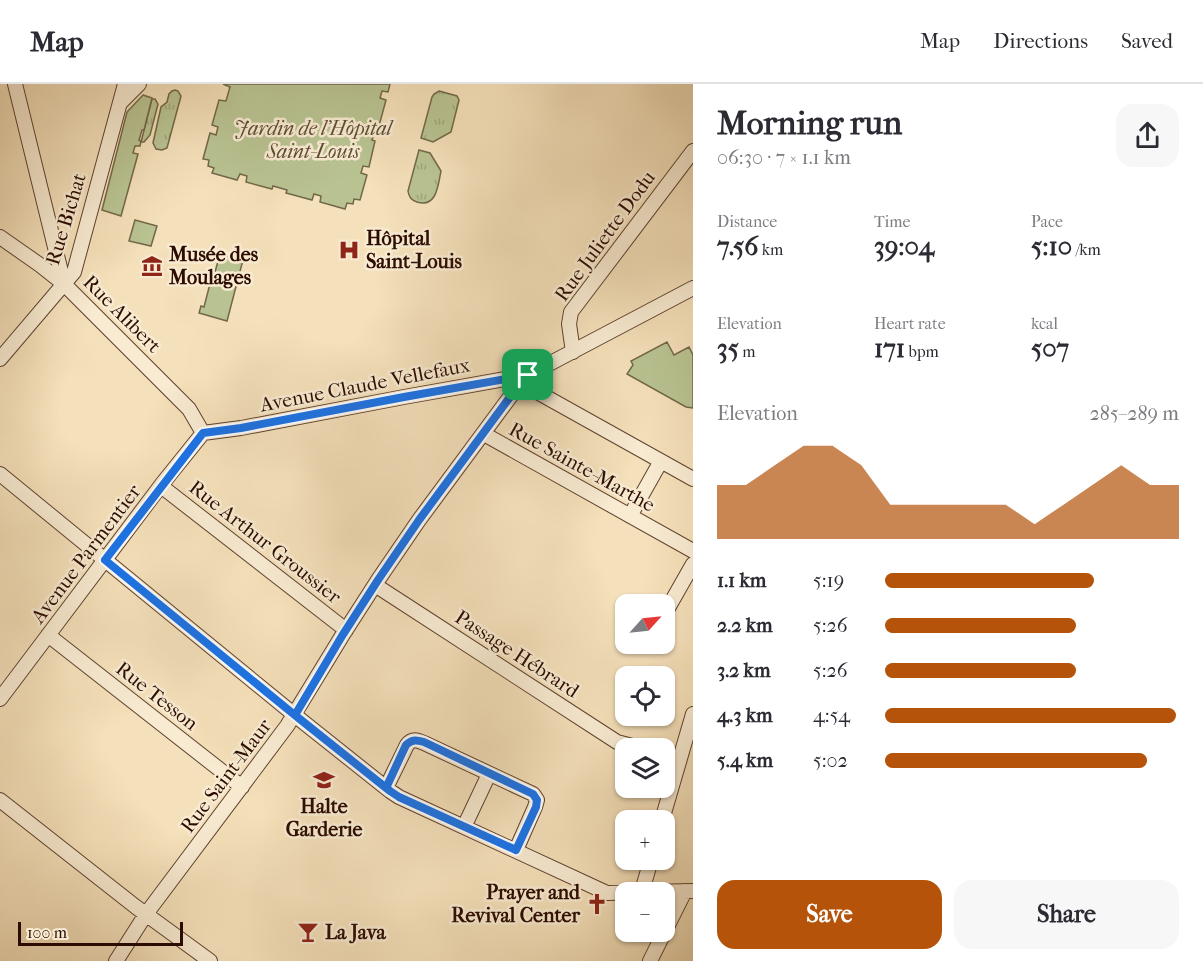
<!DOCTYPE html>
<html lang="en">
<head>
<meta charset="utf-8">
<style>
	:root { --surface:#fff; --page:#f7f7f7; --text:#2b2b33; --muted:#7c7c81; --line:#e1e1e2; --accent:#b45309 }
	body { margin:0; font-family:"IM FELL French Canon",serif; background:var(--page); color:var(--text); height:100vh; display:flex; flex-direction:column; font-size:22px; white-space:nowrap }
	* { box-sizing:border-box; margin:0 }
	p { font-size:20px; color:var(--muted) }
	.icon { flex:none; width:33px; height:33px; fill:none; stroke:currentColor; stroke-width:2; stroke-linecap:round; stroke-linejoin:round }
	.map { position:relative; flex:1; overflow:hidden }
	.sheet { display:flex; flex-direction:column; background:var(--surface); width:510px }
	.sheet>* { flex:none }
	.needle { width:39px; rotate:63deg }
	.buttons { position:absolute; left:615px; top:510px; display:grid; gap:12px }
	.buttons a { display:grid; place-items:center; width:60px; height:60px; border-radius:12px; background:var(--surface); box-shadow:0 2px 4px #0004; font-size:30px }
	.scale { position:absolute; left:18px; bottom:15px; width:165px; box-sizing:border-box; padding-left:6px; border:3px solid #2c0c00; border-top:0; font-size:16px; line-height:21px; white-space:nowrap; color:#2c0c00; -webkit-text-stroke:4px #f8ebd2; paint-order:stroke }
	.pin { position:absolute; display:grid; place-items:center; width:51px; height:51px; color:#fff; margin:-26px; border-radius:12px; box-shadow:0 3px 9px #0006 }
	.round { display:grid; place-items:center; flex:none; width:63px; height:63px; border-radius:18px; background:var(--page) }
	.summary { display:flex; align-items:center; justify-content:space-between; height:102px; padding:0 24px }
	h1 { font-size:33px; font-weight:700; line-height:45px }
	.stats { display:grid; grid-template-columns:repeat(3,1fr); gap:9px; height:102px; padding:6px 24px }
	.stats div { display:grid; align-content:center }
	.stats b { font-size:26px; font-weight:700 }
	.stats small { font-size:16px; font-weight:400 }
	.stats p { font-size:16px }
	.chart { height:168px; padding:12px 24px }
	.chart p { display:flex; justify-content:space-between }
	.chart svg { width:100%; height:108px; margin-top:6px; fill:var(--accent); opacity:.7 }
	.button { display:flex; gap:12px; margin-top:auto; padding:12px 24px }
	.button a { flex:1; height:69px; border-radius:18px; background:var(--accent); color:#fff; font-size:24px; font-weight:700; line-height:69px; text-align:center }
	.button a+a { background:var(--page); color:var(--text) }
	ul { padding:0 24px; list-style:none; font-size:20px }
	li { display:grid; grid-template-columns:96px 72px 1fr; align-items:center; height:45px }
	li i { height:15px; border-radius:8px; background:var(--accent) }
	header { display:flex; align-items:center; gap:36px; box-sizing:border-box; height:84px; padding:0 30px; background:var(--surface); border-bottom:2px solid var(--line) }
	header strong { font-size:28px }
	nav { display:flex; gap:33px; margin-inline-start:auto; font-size:21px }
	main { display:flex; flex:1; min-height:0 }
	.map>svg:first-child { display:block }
	.grass { fill:url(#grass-tufts); stroke:#726849; stroke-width:1.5 }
	.green { fill:#b9c392; stroke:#726849; stroke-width:1.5 }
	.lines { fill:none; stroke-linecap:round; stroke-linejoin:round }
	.minor-casing { stroke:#5e412e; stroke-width:16 }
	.minor { stroke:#f8ebd2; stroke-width:14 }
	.route-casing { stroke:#fff; stroke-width:12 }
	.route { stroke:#1a73e8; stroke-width:8 }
	.labels { text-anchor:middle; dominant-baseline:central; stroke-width:5; stroke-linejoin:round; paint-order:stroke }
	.park-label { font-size:20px; font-style:italic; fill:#5d4c33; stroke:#f8ebd2 }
	.street-label { font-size:20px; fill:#2c0c00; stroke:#f8ebd2 }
	.poi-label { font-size:20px; font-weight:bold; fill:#2c0c00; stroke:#f8ebd2; text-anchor:start }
</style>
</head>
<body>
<header>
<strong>Map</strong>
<nav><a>Map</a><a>Directions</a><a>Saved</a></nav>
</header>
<main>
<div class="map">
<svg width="693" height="877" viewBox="0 0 693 877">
	<defs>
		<pattern id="grass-tufts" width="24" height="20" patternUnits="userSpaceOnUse" patternTransform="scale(1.5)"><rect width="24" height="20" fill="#b9c392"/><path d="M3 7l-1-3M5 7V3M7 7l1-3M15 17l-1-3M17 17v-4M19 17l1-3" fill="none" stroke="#9fa67c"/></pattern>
	</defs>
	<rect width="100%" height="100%" fill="#f4e0ba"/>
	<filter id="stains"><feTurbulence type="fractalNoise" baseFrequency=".00333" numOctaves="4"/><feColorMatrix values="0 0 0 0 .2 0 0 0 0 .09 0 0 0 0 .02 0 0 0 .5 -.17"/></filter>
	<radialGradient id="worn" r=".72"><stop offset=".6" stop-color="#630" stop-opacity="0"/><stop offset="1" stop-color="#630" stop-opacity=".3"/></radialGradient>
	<!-- grass -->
	<path class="grass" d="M175,6L178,7L181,12L167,64L162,66L156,65L153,59L161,23L167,18L169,10L172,7Z
		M439,7L457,12L459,16L451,48L433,58L421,54L432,13L434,10Z
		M152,15H155L158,20L150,51L144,58H141Z
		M419,66L430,69L441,87C438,101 437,124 417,118C411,116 409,113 408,107Z"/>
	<!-- green -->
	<path class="green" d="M223,0H390L388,8L382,7L380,14L386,16L379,42H376L372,56L375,57L369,83L363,82L361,89L367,91L360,116L354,115L353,120L347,119L345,125L320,118L321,112L314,110L312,116L286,109L287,106L273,102L272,105L246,98L247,92L240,90L237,96L212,89L214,84L208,82L209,76L203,75L210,49L216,51L218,43L212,41L219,16L226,17L230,3Z
		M143,11L152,14L144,46H142L139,56L141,57L140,62H135L133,69L138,70L121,132L102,126L127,28Z
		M135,136L157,142L151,162L129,157Z
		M220,170L243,176L227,237L199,229L201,222L204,223L213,188H215Z
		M667,258L674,271L689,263L693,271V324L686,323L627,290L633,281L631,277Z"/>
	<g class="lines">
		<defs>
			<path id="minor" d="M15,0L64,200
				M120,19L139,0
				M0,153L40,181L64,200L189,325L203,349
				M573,268L569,240L571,228L693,67
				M0,275L74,188L125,0
				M521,299L693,395
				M203,349L241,344L404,313L528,291L693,204
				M484,350L693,467
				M0,390L302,637L390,707L399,713L607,809L693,807
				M161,402L346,546
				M630,432L661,377
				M375,501L617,658L640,664
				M664,531L693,480
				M48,551L242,703
				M0,615L162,400L203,349
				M386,704L407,661C412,654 417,656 424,659L533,710L537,716L535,723L516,766
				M0,716L136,823L210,877
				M662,736L693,630
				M464,743L489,690
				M642,807L651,776
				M116,877L146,830L287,642L342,552L378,496L419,436L510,313L528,291
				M650,877L685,807"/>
		</defs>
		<!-- minor casing -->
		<use href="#minor" class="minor-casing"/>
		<!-- minor -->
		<use href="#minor" class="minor"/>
	</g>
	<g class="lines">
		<defs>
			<path id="route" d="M528,291L404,313L241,344L203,349L105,476L302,637L390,707L399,713L516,766L536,723L537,716L533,710L424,658C417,656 412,655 406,661L386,704L295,631L342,552L378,496L419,436L510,313L528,291"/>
		</defs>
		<!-- route casing -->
		<use href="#route" class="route-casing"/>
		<!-- route -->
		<use href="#route" class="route"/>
	</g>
	<!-- icons -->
	<defs>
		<symbol id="hospital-bare" viewBox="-9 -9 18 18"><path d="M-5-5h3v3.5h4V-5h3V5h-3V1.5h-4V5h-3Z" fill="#8f2418" stroke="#f8ebd2" stroke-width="2.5" paint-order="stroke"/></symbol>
		<symbol id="museum-bare" viewBox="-9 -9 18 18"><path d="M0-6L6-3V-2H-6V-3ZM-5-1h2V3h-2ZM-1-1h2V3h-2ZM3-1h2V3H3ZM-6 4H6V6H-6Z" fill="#8f2418" stroke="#f8ebd2" stroke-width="2.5" paint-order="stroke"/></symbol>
		<symbol id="school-bare" viewBox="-9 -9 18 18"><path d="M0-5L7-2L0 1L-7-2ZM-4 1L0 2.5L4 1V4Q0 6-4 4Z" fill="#8f2418" stroke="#f8ebd2" stroke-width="2.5" paint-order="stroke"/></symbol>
		<symbol id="church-bare" viewBox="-9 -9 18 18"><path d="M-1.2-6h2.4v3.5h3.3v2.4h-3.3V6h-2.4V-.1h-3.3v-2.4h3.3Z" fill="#8f2418" stroke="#f8ebd2" stroke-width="2.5" paint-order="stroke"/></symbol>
		<symbol id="bar-bare" viewBox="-9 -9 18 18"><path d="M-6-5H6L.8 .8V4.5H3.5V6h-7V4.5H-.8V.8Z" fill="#8f2418" stroke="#f8ebd2" stroke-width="2.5" paint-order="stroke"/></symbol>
	</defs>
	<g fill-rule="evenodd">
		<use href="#hospital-bare" x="334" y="151" width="30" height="30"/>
		<use href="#museum-bare" x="137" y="167" width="30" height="30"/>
		<use href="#school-bare" x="309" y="681" width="30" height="30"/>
		<use href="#church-bare" x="582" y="805" width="30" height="30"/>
		<use href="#bar-bare" x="293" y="833" width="30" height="30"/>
	</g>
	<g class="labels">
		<!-- park labels -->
		<g class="park-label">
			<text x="313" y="44">Jardin de l'Hôpital<tspan x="313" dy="23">Saint-Louis</tspan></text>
		</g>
		<!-- street labels -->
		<g class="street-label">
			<text transform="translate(66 135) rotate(-73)">Rue Bichat</text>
			<text transform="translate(605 152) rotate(-54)">Rue Juliette Dodu</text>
			<text transform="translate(122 230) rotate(45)">Rue Alibert</text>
			<text transform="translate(365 301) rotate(-11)">Avenue Claude Vellefaux</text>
			<text transform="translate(582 383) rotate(29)">Rue Sainte-Marthe</text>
			<text transform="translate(265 458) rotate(38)">Rue Arthur Groussier</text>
			<text transform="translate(86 470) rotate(-53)">Avenue Parmentier</text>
			<text transform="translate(517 570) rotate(33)">Passage Hébrard</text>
			<text transform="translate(157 612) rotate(38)">Rue Tesson</text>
			<text transform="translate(226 692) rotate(-53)">Rue Saint-Maur</text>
		</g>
		<!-- poi labels -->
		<g class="poi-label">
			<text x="366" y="154">Hôpital<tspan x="366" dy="23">Saint-Louis</tspan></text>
			<text x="169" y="170">Musée des<tspan x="169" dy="23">Moulages</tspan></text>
			<text x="324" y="722" text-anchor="middle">Halte<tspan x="324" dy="23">Garderie</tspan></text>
			<text x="580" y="808" text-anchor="end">Prayer and<tspan x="580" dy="23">Revival Center</tspan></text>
			<text x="325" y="848">La Java</text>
		</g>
	</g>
	<rect width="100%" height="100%" filter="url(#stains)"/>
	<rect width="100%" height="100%" fill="url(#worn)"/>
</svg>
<div class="buttons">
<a><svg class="needle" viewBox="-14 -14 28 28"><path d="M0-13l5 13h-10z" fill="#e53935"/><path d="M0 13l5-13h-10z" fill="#7c7c81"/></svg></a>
<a><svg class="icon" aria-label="locate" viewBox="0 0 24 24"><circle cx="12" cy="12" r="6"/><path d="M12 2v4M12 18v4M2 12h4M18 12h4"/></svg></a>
<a><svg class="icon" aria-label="layers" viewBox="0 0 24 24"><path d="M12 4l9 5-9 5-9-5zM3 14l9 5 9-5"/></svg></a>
<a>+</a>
<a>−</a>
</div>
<div class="scale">100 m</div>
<div class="pin" style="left:528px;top:291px;background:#1e9e55"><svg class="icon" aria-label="arrive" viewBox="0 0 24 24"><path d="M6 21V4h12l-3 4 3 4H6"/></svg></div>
</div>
<section class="sheet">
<div class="summary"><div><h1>Morning run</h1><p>06:30 · 7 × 1.1 km</p></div><a class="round"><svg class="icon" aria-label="share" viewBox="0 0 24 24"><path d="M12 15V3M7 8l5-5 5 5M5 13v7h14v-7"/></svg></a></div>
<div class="stats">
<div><p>Distance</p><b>7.56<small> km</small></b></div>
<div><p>Time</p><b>39:04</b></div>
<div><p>Pace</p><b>5:10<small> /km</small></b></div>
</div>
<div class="stats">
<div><p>Elevation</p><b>35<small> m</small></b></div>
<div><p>Heart rate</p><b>171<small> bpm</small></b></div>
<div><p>kcal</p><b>507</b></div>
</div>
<div class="chart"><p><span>Elevation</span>285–289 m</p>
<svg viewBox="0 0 160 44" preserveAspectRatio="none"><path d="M0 44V22L10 22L20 14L30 6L40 6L50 14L60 30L70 30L80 30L90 30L100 30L110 38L120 30L130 22L140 14L150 22L160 22V44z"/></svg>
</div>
<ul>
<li><b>1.1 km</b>5:19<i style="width:71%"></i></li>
<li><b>2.2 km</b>5:26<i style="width:65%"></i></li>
<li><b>3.2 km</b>5:26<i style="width:65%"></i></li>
<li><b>4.3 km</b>4:54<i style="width:99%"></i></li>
<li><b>5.4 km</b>5:02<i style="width:89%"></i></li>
</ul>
<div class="button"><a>Save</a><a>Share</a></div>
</section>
</main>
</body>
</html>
